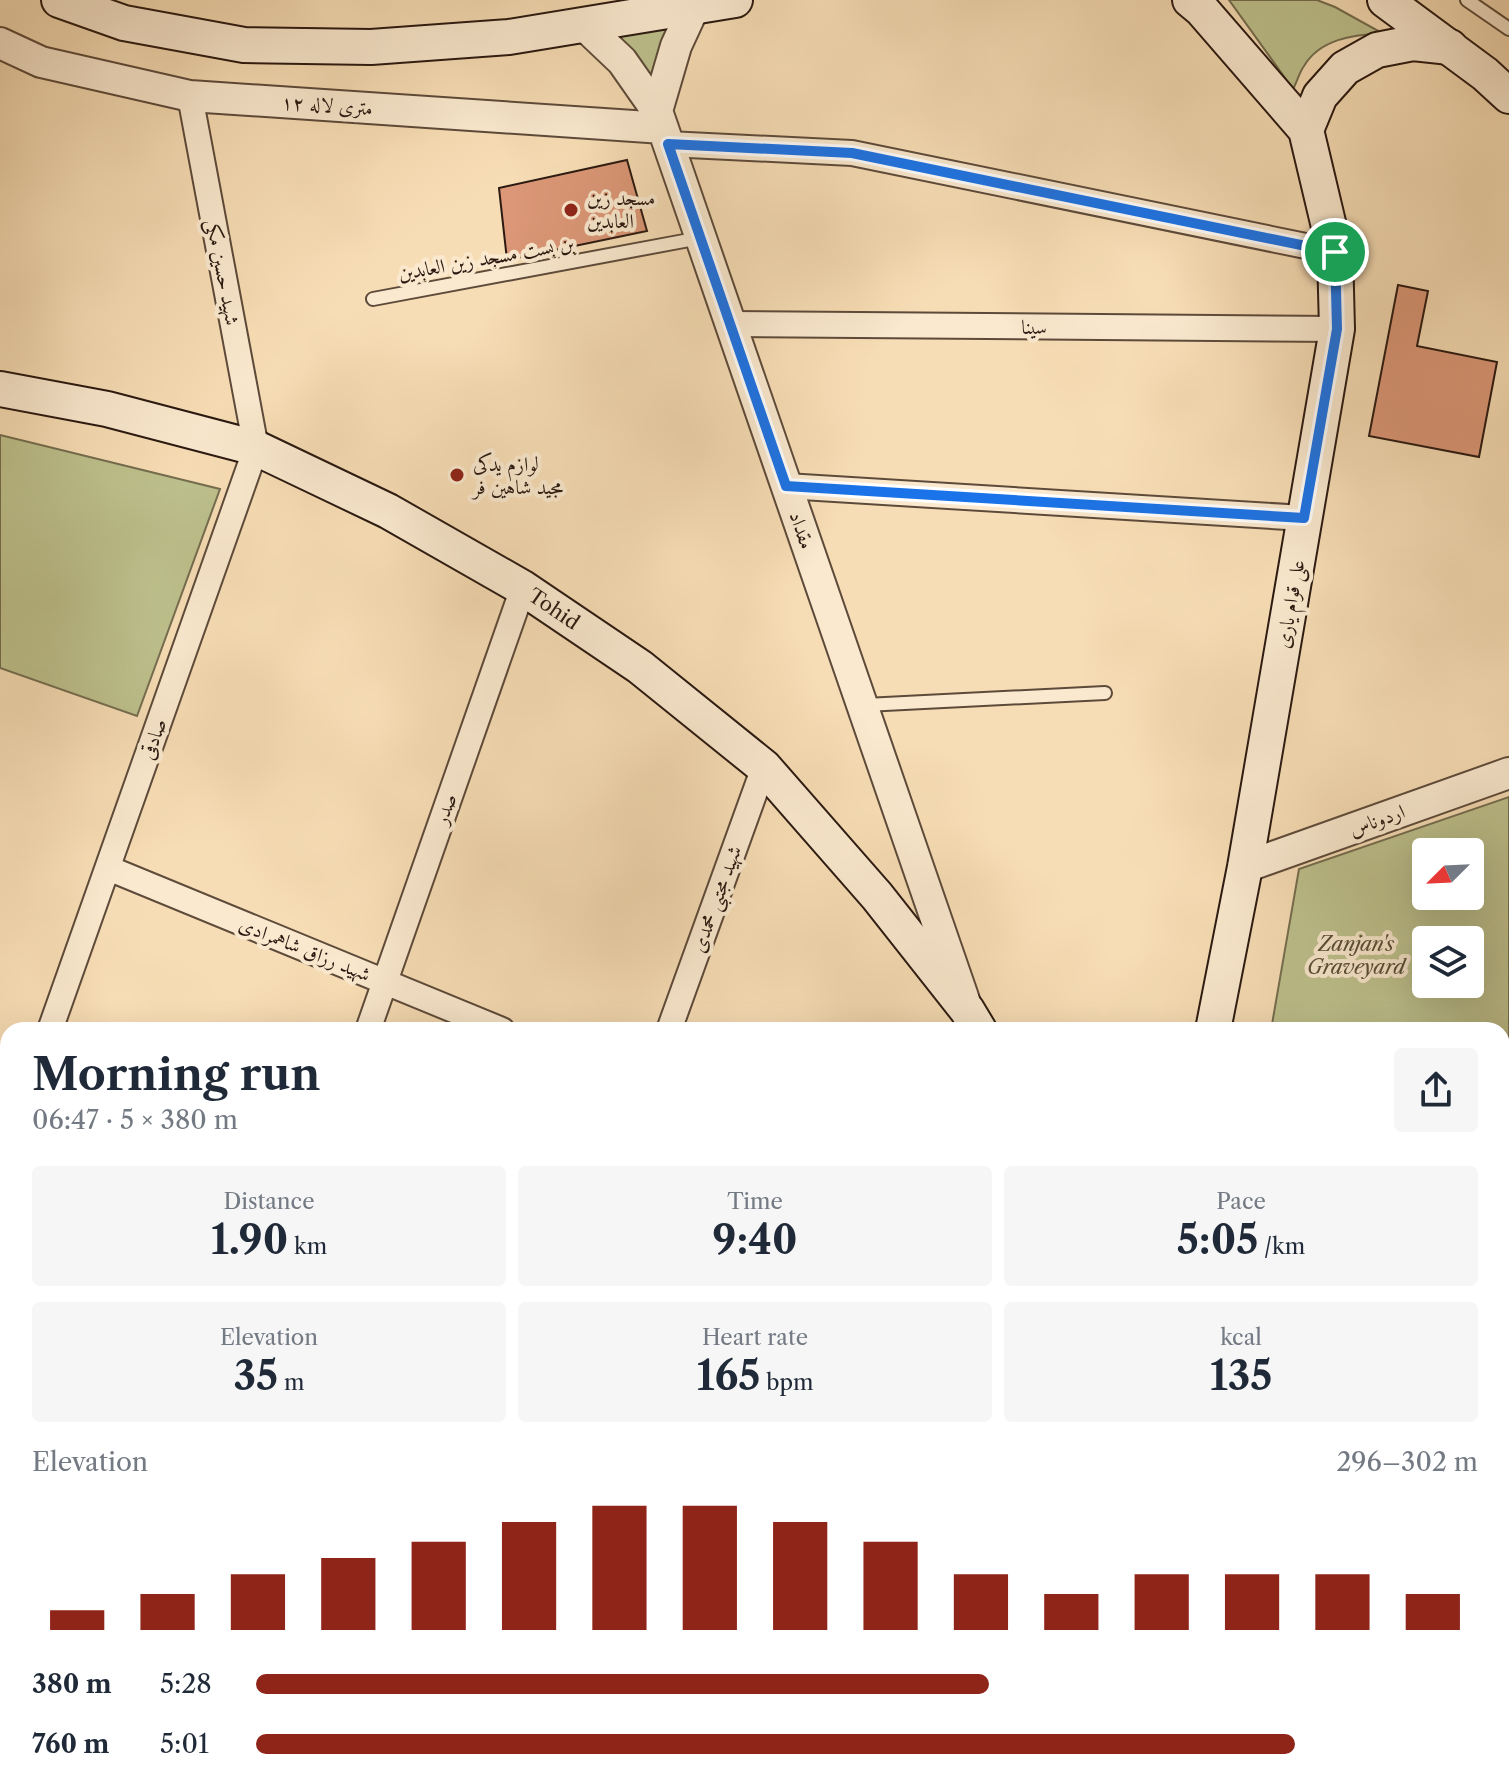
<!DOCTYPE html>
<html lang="en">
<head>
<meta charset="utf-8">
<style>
	:root { --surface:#fff; --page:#f6f6f7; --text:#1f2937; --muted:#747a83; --accent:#8f2418 }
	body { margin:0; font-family:"Libre Caslon Text",Amiri,serif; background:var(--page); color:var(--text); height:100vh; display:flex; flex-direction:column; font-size:30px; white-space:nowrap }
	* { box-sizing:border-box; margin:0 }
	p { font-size:26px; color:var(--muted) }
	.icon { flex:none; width:44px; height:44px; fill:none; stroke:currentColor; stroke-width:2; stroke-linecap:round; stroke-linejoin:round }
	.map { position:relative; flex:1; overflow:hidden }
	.details { position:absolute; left:0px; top:1022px; width:1510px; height:770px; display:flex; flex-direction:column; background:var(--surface); border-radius:24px 24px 0 0; box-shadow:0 8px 32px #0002 }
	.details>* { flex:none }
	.needle { width:52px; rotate:246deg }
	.fabs { position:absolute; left:1412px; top:838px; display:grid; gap:16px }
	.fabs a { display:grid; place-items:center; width:72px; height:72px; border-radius:8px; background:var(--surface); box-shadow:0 8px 32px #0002; font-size:40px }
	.pin { position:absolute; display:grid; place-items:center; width:68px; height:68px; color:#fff; margin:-34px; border:4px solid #fff; border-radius:50%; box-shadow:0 2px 8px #0007 }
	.round { display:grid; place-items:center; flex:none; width:84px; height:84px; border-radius:8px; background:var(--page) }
	.summary { display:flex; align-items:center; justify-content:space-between; height:136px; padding:0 32px }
	h1 { font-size:44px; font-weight:800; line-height:60px }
	.metrics { display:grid; grid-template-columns:repeat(3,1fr); gap:12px; height:136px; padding:8px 32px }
	.metrics div { display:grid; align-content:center; border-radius:8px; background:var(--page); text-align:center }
	.metrics b { font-size:40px; font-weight:800 }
	.metrics small { font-size:22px; font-weight:400 }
	.metrics p { font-size:22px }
	.chart { height:224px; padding:16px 32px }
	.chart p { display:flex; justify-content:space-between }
	.chart svg { width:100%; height:144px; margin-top:8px; stroke:var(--accent); stroke-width:6 }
	ul { padding:0 32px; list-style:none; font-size:26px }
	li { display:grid; grid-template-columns:128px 96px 1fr; align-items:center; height:60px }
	li i { height:20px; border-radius:10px; background:var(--accent) }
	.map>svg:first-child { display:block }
	.green { fill:#bdc18d; stroke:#746d4f; stroke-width:2; fill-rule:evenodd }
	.building { fill:#db9777; stroke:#2a1911; stroke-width:2 }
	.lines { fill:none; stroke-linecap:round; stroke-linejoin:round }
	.service-casing { stroke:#5d4a3a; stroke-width:16 }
	.minor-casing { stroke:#5d4a3a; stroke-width:28 }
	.tertiary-casing { stroke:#5d4a3a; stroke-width:34 }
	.secondary-casing { stroke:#2a1911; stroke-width:38 }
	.path { stroke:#2a1911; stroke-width:5; stroke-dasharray:2 4; stroke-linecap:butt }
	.service { stroke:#fae9cf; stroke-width:12 }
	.minor { stroke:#fae9cf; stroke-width:24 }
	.tertiary { stroke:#fae9cf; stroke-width:30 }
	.secondary { stroke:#fae9cf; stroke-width:34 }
	.route-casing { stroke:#fff; stroke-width:16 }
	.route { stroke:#1a73e8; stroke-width:10 }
	.poi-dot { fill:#8f2418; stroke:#fae9cf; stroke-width:3 }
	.labels { text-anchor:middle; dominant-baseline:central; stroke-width:8; stroke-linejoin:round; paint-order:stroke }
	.street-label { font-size:20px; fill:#2a1911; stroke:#fae9cf }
	.poi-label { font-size:20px; fill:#2a1911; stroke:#fae9cf; text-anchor:start }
	.park-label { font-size:20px; font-style:italic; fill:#564b36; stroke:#fae9cf }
</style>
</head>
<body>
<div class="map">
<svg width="1509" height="1791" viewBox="0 0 1509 1791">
	<rect width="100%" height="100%" fill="#f7ddb5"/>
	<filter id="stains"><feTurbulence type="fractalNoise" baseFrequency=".0025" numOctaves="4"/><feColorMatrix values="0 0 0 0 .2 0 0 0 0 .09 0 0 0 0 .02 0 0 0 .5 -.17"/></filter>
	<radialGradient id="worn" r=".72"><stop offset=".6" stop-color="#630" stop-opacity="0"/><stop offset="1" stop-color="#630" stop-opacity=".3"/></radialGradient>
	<!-- green -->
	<path class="green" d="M1229,0H1317L1335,7L1382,33C1353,35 1320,39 1304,66C1299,73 1297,82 1293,89Z
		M677,19L655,93L604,33Z
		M0,435L220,489L137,716L0,668Z
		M1509,797V1791H1226V1784H1502V1030H1271L1299,869ZM1470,852V896H1426V852ZM1470,940V984H1426V940Z"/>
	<!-- building -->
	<path class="building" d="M627,160L647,231L507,260L499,188Z
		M1398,285L1428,291L1417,346L1497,362L1479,457L1369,436Z"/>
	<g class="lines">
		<defs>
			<path id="service" d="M1467,0L1509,29
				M373,299L700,238
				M865,705L1105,693"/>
			<path id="minor" d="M668,144L852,153L1335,252
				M731,324L1337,329
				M786,486L1304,518
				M108,868L502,1030
				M50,1030L256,448L190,96
				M368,1030L523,588
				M669,1030L764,767
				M0,1170L8,1148
				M0,1568L8,1566
				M0,1703L3,1715
				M308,1784L310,1791"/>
			<path id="tertiary" d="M584,25L622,61L657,111L964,1000
				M0,43L41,62L190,96L663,128
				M657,111L676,46L694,7
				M1245,867L1509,773"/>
			<g id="secondary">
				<path d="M59,0L124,23L244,45L371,47L509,37L735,0"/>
				<path d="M1190,0L1202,10L1306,130L1335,252L1337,329L1245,867L1213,1030"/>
				<path d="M1385,0L1485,74L1509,96"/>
				<path d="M1306,130L1320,96L1345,68L1377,50L1413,43L1450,47"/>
				<path id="s1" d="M0,389L107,409L256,448L388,511L523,588L640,667L764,767L877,896L967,1010L979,1030"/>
				<path d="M517,1784L518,1791"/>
				<path d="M1160,1784V1791"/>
				<path d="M397,1791L425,1784"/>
				<path d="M640,1791L668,1784"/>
			</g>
		</defs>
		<!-- service casing -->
		<use href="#service" class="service-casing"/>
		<!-- minor casing -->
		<use href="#minor" class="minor-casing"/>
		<!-- tertiary casing -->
		<use href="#tertiary" class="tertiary-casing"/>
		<!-- secondary casing -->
		<use href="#secondary" class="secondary-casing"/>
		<!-- path -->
		<path class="path" d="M1502,1655L1509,1654"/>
		<!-- service -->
		<use href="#service" class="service"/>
		<!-- minor -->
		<use href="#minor" class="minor"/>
		<!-- tertiary -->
		<use href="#tertiary" class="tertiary"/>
		<!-- secondary -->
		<use href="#secondary" class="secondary"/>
	</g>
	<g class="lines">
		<defs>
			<path id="route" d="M668,144L852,153L1335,252L1337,329L1304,518L786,486Z"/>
		</defs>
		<!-- route casing -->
		<use href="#route" class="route-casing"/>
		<!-- route -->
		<use href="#route" class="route"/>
	</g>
	<!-- markers -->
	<g class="poi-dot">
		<circle cx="571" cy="210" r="8"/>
		<circle cx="457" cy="475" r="8"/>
	</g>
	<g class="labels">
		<!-- street labels -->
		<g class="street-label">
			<text transform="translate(327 105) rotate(4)">۱۲ متری لاله</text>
			<text transform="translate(486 258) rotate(-10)">بن بست مسجد زین العابدین</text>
			<text transform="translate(223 272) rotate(79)">شهید حسین مکی</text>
			<text x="1034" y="327">سینا</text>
			<text transform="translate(802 530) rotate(71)">مقداد</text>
			<text transform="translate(1290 604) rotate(-80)">علی قوام یاری</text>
			<text stroke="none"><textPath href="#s1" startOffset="602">Tohid</textPath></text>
			<text transform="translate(153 739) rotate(-71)">صادقی</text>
			<text transform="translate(445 809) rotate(-71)">صدر</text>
			<text transform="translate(1377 820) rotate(-20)">اردوناس</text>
			<text transform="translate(716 899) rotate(-70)">شهید مجتبی محمدی</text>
			<text transform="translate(305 949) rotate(22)">شهید رزاق شاهمرادی</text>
		</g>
		<!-- poi labels -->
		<g class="poi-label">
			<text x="587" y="198">مسجد زین<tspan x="587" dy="23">العابدین</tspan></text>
			<text x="473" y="464">لوازم یدکی<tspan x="473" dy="23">مجید شاهین فر</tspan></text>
		</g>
		<!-- park labels -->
		<g class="park-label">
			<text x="1356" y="944">Zanjan's<tspan x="1356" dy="23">Graveyard</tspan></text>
		</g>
	</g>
	<rect width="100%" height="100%" filter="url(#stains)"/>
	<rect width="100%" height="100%" fill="url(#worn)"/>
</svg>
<div class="fabs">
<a><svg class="needle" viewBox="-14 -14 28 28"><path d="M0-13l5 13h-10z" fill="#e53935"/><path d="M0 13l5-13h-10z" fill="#747a83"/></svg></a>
<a><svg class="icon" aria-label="layers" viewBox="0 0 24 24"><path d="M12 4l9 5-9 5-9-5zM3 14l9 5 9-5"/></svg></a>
</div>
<div class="pin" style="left:1335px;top:252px;background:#1e9e55"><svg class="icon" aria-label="arrive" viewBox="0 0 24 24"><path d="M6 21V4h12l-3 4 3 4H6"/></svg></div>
<section class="details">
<div class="summary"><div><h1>Morning run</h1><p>06:47 · 5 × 380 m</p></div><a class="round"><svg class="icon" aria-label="share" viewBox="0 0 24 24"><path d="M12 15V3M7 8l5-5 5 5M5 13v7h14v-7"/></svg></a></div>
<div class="metrics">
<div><p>Distance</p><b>1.90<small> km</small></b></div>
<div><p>Time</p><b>9:40</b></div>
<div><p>Pace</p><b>5:05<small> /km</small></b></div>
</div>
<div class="metrics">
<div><p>Elevation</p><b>35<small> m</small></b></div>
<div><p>Heart rate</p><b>165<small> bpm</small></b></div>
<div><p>kcal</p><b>135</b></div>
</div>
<div class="chart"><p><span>Elevation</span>296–302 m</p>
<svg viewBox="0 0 160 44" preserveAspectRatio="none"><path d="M5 44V38M15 44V33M25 44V27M35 44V22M45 44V17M55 44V11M65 44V6M75 44V6M85 44V11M95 44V17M105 44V27M115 44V33M125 44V27M135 44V27M145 44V27M155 44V33"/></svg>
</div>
<ul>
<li><b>380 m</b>5:28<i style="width:60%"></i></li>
<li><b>760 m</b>5:01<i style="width:85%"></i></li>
</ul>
</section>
</div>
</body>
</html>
